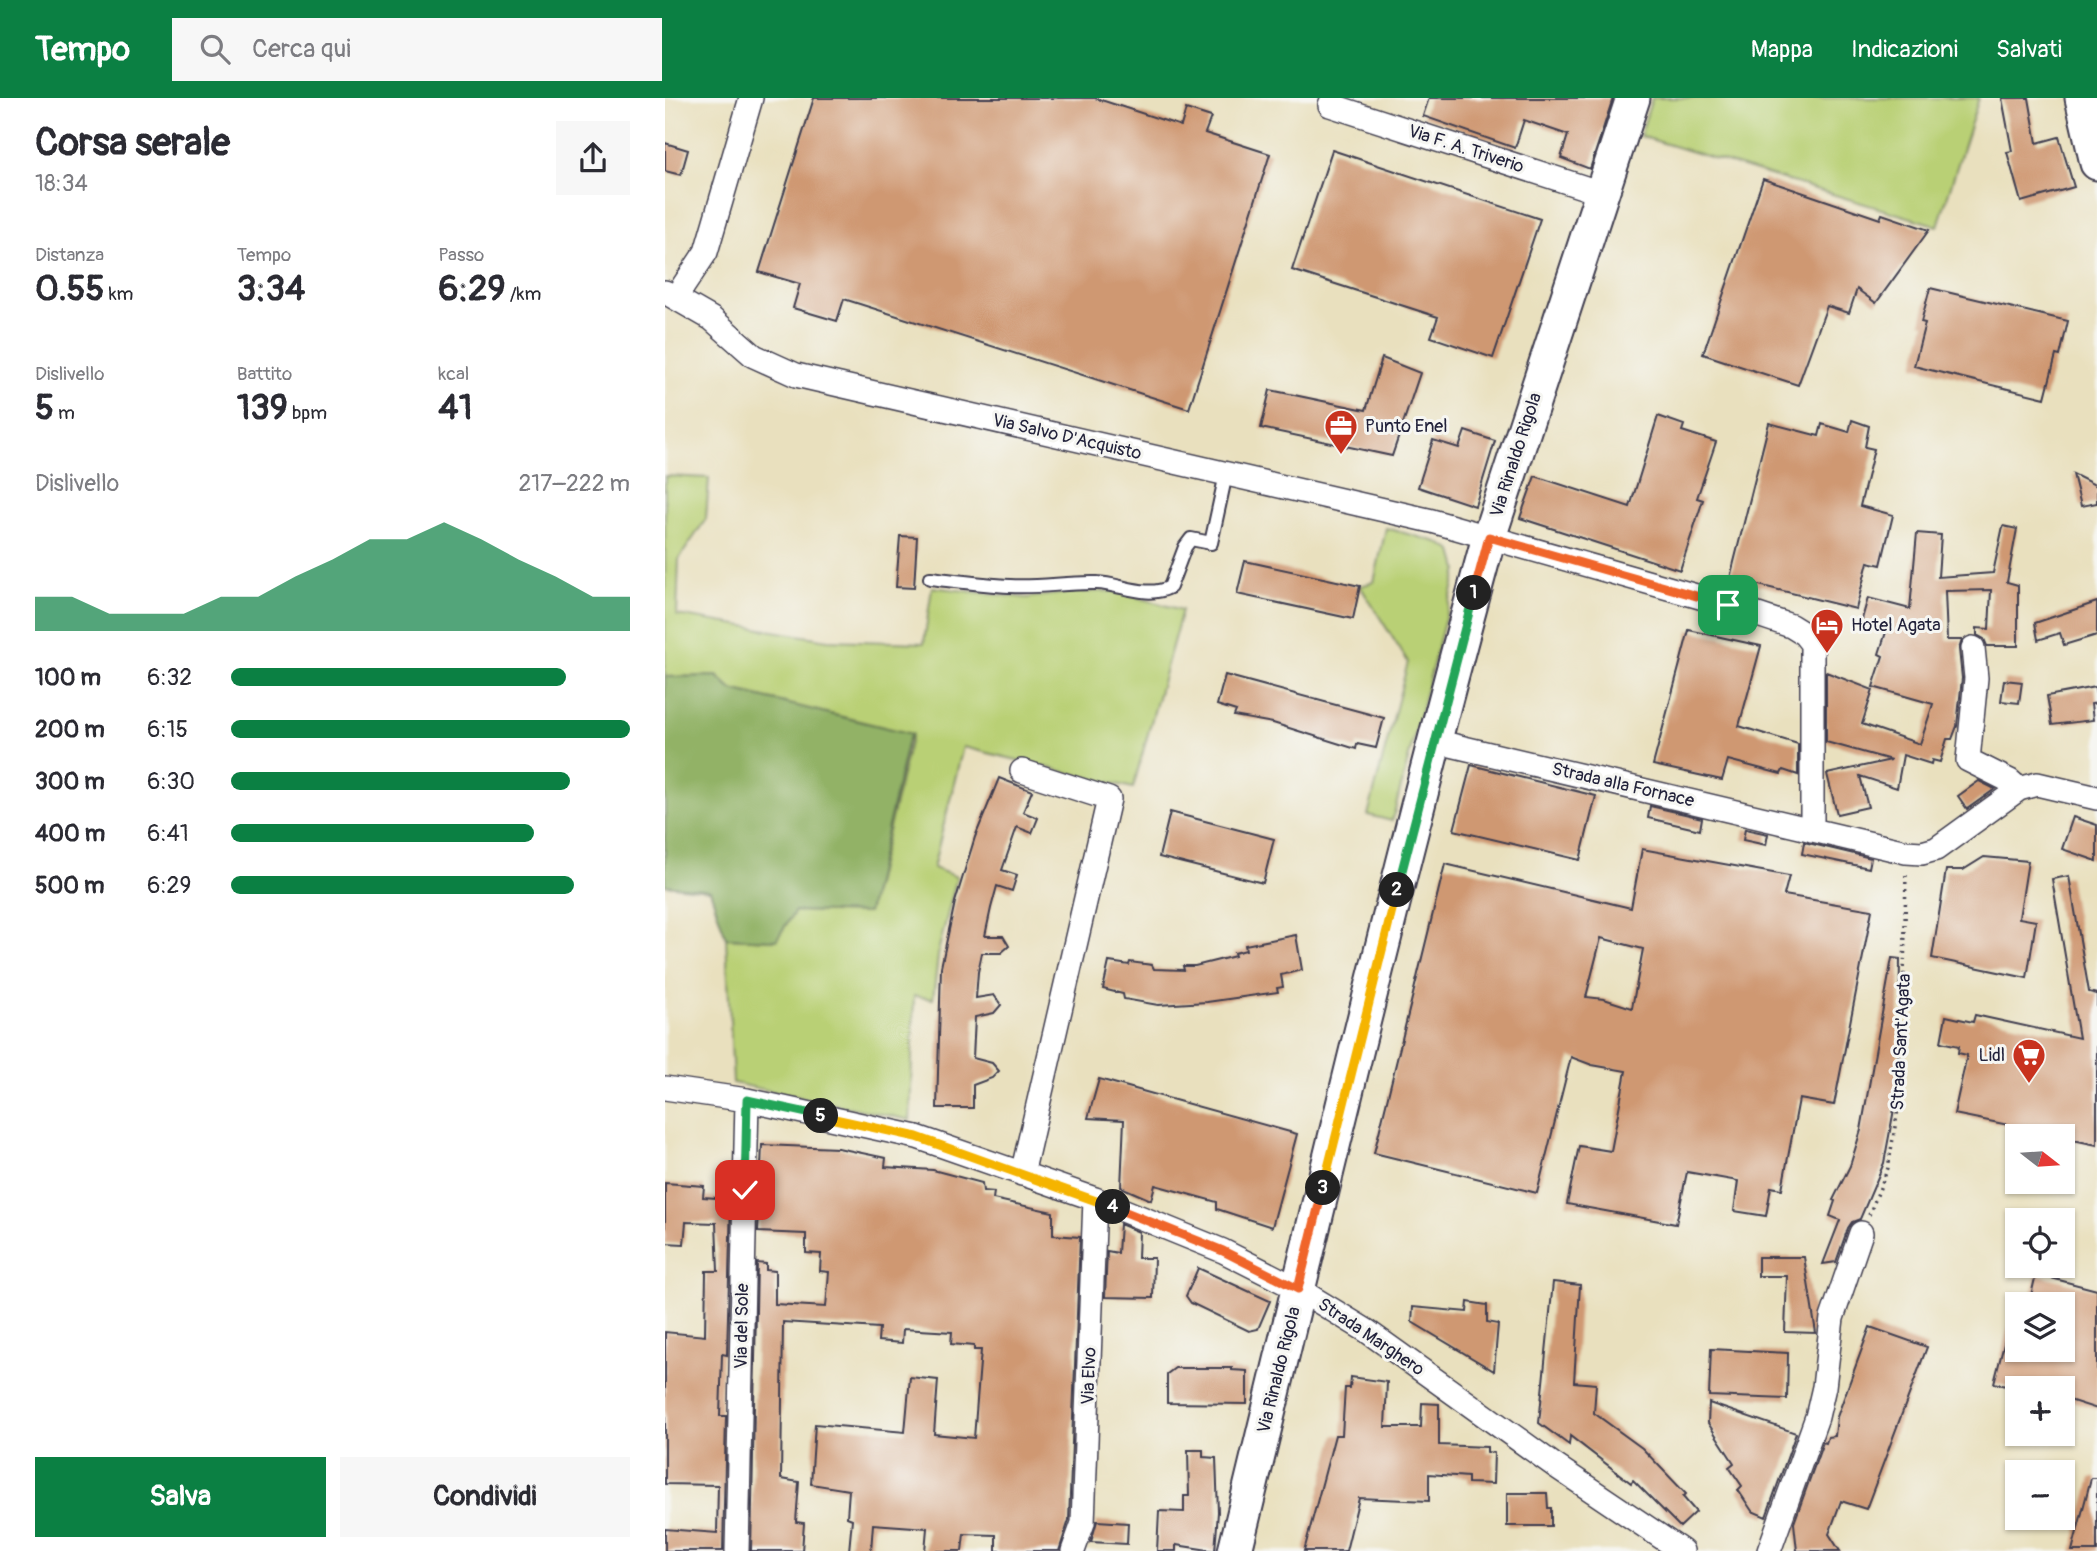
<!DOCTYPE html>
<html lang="it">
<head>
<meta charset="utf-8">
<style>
	:root { --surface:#fff; --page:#f7f7f7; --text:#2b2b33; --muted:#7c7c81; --accent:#0b8043 }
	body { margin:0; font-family:Pangolin,sans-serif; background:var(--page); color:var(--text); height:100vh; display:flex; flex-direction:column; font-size:26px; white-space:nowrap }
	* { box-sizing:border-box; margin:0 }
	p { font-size:23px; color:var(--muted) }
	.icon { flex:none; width:38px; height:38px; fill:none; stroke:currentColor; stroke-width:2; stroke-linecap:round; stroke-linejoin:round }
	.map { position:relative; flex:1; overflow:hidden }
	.side { display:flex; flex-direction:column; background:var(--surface); width:665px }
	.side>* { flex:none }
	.needle { width:46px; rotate:107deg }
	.fabs { position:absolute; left:1340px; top:1026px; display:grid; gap:14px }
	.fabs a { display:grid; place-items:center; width:70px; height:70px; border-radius:0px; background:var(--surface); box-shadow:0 2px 5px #0004; font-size:35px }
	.pin { position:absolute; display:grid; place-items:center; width:60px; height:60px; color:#fff; margin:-30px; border-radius:14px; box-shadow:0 4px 10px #0006 }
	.km { position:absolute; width:35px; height:35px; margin:-18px; border-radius:50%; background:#222; color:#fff; font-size:19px; line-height:35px; text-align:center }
	.round { display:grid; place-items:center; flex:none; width:74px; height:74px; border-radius:0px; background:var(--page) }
	.headline { display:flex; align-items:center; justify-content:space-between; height:119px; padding:0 35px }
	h1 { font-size:38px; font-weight:800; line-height:52px }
	.figures { display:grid; grid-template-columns:repeat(3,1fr); gap:10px; height:119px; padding:7px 35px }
	.figures div { display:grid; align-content:center }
	.figures b { font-size:35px; font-weight:800 }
	.figures small { font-size:19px; font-weight:400 }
	.figures p { font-size:19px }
	.chart { height:196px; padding:14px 35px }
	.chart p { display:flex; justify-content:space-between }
	.chart svg { width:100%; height:126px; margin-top:7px; fill:var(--accent); opacity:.7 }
	.action { display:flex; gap:14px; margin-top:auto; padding:14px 35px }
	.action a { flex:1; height:80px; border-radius:0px; background:var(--accent); color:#fff; font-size:28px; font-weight:800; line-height:80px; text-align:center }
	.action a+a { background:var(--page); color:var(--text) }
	ul { padding:0 35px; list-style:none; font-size:23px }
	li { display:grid; grid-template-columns:112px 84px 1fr; align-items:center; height:52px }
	li i { height:18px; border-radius:9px; background:var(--accent) }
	header { display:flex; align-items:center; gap:42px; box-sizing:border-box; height:98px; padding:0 35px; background:var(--accent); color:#fff }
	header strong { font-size:33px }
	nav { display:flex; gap:38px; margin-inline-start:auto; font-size:24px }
	.search { width:490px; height:63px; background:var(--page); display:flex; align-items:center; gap:18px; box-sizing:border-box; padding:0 24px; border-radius:0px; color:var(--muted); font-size:26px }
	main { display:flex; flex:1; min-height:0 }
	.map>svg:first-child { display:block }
	.green { fill:#b9d075; stroke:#6e7958; stroke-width:2 }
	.forest { fill:#92b266; stroke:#5a6a50; stroke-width:2 }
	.building { fill:#cf9872; fill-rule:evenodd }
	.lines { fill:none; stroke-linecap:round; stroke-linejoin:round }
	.lane-casing { stroke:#403e4f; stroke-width:16 }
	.street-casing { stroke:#403e4f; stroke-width:26 }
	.secondary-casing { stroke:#403e4f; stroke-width:37 }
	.path { stroke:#403e4f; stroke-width:3.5; stroke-dasharray:2 5; stroke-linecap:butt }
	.lane { stroke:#fff; stroke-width:12 }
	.street { stroke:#fff; stroke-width:23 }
	.secondary { stroke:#fff; stroke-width:33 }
	.split-1-casing { stroke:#fff; stroke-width:14 }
	.split-2-casing { stroke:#fff; stroke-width:14 }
	.split-3-casing { stroke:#fff; stroke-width:14 }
	.split-4-casing { stroke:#fff; stroke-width:14 }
	.split-5-casing { stroke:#fff; stroke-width:14 }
	.split-6-casing { stroke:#fff; stroke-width:14 }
	.split-1 { stroke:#f0652b; stroke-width:9 }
	.split-2 { stroke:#22a559; stroke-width:9 }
	.split-3 { stroke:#f5b400; stroke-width:9 }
	.split-4 { stroke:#f0652b; stroke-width:9 }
	.split-5 { stroke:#f5b400; stroke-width:9 }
	.split-6 { stroke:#22a559; stroke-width:9 }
	.labels { text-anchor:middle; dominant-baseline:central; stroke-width:6; stroke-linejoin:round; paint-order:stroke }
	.street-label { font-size:18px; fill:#22223b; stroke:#f6f6f2 }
	.poi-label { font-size:18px; fill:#22223b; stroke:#f6f6f2; text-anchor:start }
</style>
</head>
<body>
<header>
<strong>Tempo</strong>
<div class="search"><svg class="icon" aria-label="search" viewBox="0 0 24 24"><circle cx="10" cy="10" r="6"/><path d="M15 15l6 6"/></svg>Cerca qui</div>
<nav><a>Mappa</a><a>Indicazioni</a><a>Salvati</a></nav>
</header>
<main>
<section class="side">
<div class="headline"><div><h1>Corsa serale</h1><p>18:34</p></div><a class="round"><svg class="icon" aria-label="share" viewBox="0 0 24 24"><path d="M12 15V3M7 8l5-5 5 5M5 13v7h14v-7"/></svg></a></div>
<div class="figures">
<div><p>Distanza</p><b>0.55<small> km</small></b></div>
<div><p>Tempo</p><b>3:34</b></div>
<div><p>Passo</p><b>6:29<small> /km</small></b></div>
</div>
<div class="figures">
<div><p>Dislivello</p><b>5<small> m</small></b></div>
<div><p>Battito</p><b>139<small> bpm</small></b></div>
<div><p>kcal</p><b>41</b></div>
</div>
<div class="chart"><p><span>Dislivello</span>217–222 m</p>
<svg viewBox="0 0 160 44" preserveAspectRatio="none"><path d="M0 44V32L10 32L20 38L30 38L40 38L50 32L60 32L70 25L80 19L90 12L100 12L110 6L120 12L130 19L140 25L150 32L160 32V44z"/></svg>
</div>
<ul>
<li><b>100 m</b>6:32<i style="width:84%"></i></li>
<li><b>200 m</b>6:15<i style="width:100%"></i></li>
<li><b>300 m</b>6:30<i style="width:85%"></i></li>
<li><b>400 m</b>6:41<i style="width:76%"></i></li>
<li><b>500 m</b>6:29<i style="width:86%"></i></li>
</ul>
<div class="action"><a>Salva</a><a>Condividi</a></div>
</section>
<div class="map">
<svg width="1432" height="1453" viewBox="0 0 1432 1453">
	<rect width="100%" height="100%" fill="#f6f6f2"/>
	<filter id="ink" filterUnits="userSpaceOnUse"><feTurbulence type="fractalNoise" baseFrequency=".0143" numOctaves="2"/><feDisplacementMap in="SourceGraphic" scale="14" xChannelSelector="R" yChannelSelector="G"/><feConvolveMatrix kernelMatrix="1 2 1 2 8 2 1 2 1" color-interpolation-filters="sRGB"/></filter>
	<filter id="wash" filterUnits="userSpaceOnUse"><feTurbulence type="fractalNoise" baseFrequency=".00686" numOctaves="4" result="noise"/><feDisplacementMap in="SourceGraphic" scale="28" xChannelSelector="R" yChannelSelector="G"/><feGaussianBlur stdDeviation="1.57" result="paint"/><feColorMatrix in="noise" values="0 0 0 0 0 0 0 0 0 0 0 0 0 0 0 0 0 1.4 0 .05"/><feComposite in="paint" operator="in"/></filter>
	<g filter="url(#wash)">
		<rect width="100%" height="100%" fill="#e9e0be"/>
		<!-- green -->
		<path class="green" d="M987,0H1314L1273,128L975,38Z
			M0,378L44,380L41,421L14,461L12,517L163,542L259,545L267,489L361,500L410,494L450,493L517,512L468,690L298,649L268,770L292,779L274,850L268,901L249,898L245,1022L68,985L61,840L111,842L130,813L203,815L247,636L67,592L52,578L0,579Z
			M721,430L772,444L788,453L793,471L727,723L703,717L743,564L695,488L709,484Z"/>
		<!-- forest -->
		<path class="forest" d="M52,578L67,592L247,636L243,642L203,815L130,813L111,842L61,840L45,792L0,787V579Z"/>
		<g id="blocks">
			<!-- building -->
			<path class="building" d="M149,0H430L516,28L521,11L546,19L540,35L605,56L524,311L179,201L172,223L128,210L135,186L94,174Z
				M764,0H948L925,71L896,60L903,37L859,22L850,50L758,18Z
				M1337,0H1364L1372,45L1394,39L1409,89L1356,104L1342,54L1347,53Z
				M0,45L23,52L16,77L0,73Z
				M667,52L875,121L828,260L766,239L773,219L627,172Z
				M1098,81L1215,121L1217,116L1264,132L1211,205L1192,191L1184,215L1162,208L1133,287L1038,256Z
				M1265,190L1403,223L1395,258L1391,257L1380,300L1249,268L1260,225L1256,224Z
				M717,260L755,275L727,358L596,330L605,292L701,312Z
				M993,318L1019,327L1017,333L1051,344L1032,400L1038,402L1015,472L855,420L870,378L965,409Z
				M1187,322L1204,328L1200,349L1209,351L1195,408L1228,417L1216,467L1203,464L1191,511L1065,480L1104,325L1154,338L1157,326L1184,334Z
				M800,333L830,343L810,408L753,389L768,342L794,350Z
				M1408,376L1432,388V405L1416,408Z
				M1338,428L1352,431L1342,484L1353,487V548H1322L1319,541L1312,537V530L1324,531L1326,492L1280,493L1282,542H1297L1294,551L1297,580L1292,628L1287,641H1282L1275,664L1267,662L1266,666L1238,657L1232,690L1195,678L1203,709L1172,716L1162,676L1226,662L1161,644V574L1208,592L1197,626L1255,646L1268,606L1208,589L1218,558L1214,556L1221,534L1195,528L1203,500L1245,511L1252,435L1276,437L1273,479L1328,475Z
				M235,438L252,439L249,490L231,489Z
				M580,463L695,488L688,521L572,496Z
				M1432,504V537L1399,547L1395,535L1373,542L1370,525Z
				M1024,532L1096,548L1074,628L1133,646V677L1118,672L1116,676L1063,662L1057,682L988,667Z
				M560,577L719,620L711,650L692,646L691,651L608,625L569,618L571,613L552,607Z
				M1339,582L1357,584L1354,605L1336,603Z
				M1430,589L1432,605L1426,606L1428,622L1387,627L1382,598Z
				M806,667L931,698L915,762L789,732Z
				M334,680L367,693L358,714L373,720L367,735L352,729L337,772L352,777L347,793L332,788L326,810L320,838H338L344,848L336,855H317L313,874L311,900L329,897L336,907L329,915L310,919L308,960L327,965L334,973L327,980L308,987V1010H272L276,869L290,804L310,739Z
				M1314,683L1330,691L1302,711L1293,698Z
				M985,708L1037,720L1035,732L983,720Z
				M505,714L609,741L598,785L494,759Z
				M1408,719L1432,727V763L1397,751Z
				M1080,731L1103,736L1101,747L1078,742Z
				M1139,744L1206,760L1204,770L1137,756Z
				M977,751L1124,778L1119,797L1207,812L1169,1007L1134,1001L1117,1091L1106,1089L1101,1118L1069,1113L1073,1083L1022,1074L1011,1126L902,1106L914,1048L946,1053L961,973L927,967L906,959L872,1095L709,1055L780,766L966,810ZM936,840L978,851L967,910L939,901L921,899Z
				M1319,759L1363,763L1354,820L1371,823L1362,880L1267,860L1281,772H1298Z
				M1404,778L1424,894L1432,896V1047L1398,1040V1038L1289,1016L1302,957L1293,955L1294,948L1276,944L1281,918L1308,924L1310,917L1414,940L1387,781Z
				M631,837L637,872L616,877L618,889L612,890L613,894L542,904L493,907L459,901L458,896L438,891L444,864L464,867L465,864L487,867L489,871L519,872L518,868H530L570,858L569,855L581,852L580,847Z
				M1227,860L1235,861L1233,990L1219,1065L1195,1121L1187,1124L1183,1130L1171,1164L1158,1166L1175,1122L1165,1118L1170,1103L1168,1102L1185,1068L1196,1032Z
				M434,981L632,1036L607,1129L552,1111V1104L490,1087L486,1102L456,1089L459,1022L423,1020Z
				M97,1047L173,1050L221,1060L220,1069L268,1072L317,1085L318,1093L329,1094L328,1101L388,1114V1137L415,1139L404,1422L394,1453H331V1437L299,1436L297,1453H260L262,1430L208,1426L206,1453H184L187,1421L182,1419L184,1392L146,1386L150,1326L240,1334L245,1279L273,1282L269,1336L309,1340L316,1252H309V1248L286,1246L287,1234L238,1231L237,1245L213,1243L214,1230L118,1224L116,1381L134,1384L131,1424L139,1425L137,1453H86L92,1165L101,1166V1172L110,1173V1206L161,1209L164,1174L155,1173L156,1156L141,1155V1136L93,1134Z
				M0,1085L39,1088L38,1099L66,1101L62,1257L57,1256L55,1318H61L58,1453H0V1431L52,1435L53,1387L0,1386V1234L40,1238L41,1173H53L51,1125L21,1124L19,1146L0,1145Z
				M455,1126L474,1134L473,1160H489L488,1200L440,1199L442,1153L453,1155Z
				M1093,1159H1139L1151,1235L1120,1234L1122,1178H1093Z
				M533,1170L605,1203L593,1231L584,1233L526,1205L521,1198Z
				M1371,1176L1432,1192V1311L1398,1300V1290H1349L1329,1285L1347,1215H1353V1251H1398V1206H1364Z
				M888,1184L915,1187L909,1284L931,1286L929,1315L977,1350L1021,1396L1018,1399L1031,1414L1015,1429L968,1382L966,1385L905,1338L904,1347L874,1325Z
				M803,1204L822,1207V1224L833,1226L829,1273L747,1224L748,1209L802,1214Z
				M1205,1229L1262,1249L1201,1411L1176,1403L1164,1436L1175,1453H1132L1129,1425L1158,1344L1161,1345L1163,1339L1170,1338L1172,1319Z
				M1046,1251L1123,1255L1122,1301L1044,1298Z
				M510,1270H567V1272L582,1273V1306L502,1305V1276Z
				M686,1279L722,1284L720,1329H756L757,1305L774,1306V1347L822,1349V1354L829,1355L828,1386L803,1385V1379L764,1376V1403L694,1400L681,1453H639L670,1337H677L680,1290H685Z
				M1044,1305L1131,1335L1101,1419L1087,1413L1073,1392L1077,1388L1064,1369L1069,1365L1043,1325Z
				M523,1352H538V1359L551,1360L553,1414L550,1453L511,1447V1453H492L494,1413L519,1414V1398H524Z
				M1426,1380H1432V1453H1407Z
				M842,1395H882L883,1410H886V1428H842Z
				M432,1423L463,1425L462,1446L426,1444Z"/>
		</g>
	</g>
	<g filter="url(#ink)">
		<use href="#blocks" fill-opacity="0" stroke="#403e4f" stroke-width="2"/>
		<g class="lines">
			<defs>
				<path id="lane" d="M265,480C291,483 319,487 345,488C374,490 403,484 432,485C456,486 482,501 505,489L520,449L526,441L546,445L561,376"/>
				<path id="street" d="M668,0L665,7L936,95
					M0,194L47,221L89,258L131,277L767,423L1063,507L1126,528L1139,536L1147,546V732
					M11,199L41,154L86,0
					M1308,550L1311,580L1303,662L1345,683L1354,691
					M769,643L1241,754L1257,755L1271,751L1354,691L1372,686L1432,700
					M357,673L444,701L357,1076
					M0,990L82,1002L252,1039L430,1101L558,1153L633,1191L702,1233L889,1367L1017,1453
					M72,1453L82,1002
					M408,1453L418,1425L430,1101
					M1104,1453L1152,1319L1159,1289L1167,1220L1196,1135"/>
				<path id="secondary" d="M1417,0L1432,65
					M570,1453C652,1114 732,775 824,439L968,0"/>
			</defs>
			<!-- lane casing -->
			<use href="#lane" class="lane-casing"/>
			<!-- street casing -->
			<use href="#street" class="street-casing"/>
			<!-- secondary casing -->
			<use href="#secondary" class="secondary-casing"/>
			<!-- path -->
			<path class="path" d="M1204,1117L1223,1070L1237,988L1241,773"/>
			<!-- lane -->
			<use href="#lane" class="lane"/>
			<!-- street -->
			<use href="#street" class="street"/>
			<!-- secondary -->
			<use href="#secondary" class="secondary"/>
		</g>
	</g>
	<g class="lines" filter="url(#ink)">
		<defs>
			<path id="split-1" d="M809,495L824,439L1063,507"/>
			<path id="split-2" d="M732,792L809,495"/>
			<path id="split-3" d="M658,1090L732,792"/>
			<path id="split-4" d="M448,1109L558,1153L633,1191L658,1090"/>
			<path id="split-5" d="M156,1018L252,1039L448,1109"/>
			<path id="split-6" d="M80,1092L82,1002L156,1018"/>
		</defs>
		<!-- split-1 casing -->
		<use href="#split-1" class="split-1-casing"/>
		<!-- split-2 casing -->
		<use href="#split-2" class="split-2-casing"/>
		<!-- split-3 casing -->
		<use href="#split-3" class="split-3-casing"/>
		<!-- split-4 casing -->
		<use href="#split-4" class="split-4-casing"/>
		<!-- split-5 casing -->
		<use href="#split-5" class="split-5-casing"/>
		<!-- split-6 casing -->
		<use href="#split-6" class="split-6-casing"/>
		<!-- split-1 -->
		<use href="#split-1" class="split-1"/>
		<!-- split-2 -->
		<use href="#split-2" class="split-2"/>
		<!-- split-3 -->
		<use href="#split-3" class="split-3"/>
		<!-- split-4 -->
		<use href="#split-4" class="split-4"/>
		<!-- split-5 -->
		<use href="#split-5" class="split-5"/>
		<!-- split-6 -->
		<use href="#split-6" class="split-6"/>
	</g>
	<!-- icons -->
	<defs>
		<symbol id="office-pin" viewBox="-11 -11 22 30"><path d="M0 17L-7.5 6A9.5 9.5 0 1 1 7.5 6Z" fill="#c8321e" stroke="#f6f6f2"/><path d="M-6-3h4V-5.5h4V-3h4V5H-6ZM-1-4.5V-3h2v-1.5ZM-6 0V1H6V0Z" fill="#fff"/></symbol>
		<symbol id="hotel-pin" viewBox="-11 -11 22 30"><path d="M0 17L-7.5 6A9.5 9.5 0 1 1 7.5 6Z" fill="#c8321e" stroke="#f6f6f2"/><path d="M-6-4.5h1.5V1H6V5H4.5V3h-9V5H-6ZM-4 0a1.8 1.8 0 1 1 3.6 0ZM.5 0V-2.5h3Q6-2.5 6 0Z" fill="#fff"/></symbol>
		<symbol id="supermarket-pin" viewBox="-11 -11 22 30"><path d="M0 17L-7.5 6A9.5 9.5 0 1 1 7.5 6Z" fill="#c8321e" stroke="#f6f6f2"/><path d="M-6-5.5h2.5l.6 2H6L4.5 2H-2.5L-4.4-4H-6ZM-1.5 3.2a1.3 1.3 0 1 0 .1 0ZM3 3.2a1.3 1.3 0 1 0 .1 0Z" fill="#fff"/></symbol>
	</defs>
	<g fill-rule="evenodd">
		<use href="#office-pin" x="657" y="309" width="38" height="52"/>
		<use href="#hotel-pin" x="1143" y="508" width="38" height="52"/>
		<use href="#supermarket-pin" x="1345" y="938" width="38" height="52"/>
	</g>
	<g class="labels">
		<!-- street labels -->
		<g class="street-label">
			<text transform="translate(801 51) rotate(18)">Via F. A. Triverio</text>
			<text transform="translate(402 339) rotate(13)">Via Salvo D'Acquisto</text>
			<text transform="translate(851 357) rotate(-72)">Via Rinaldo Rigola</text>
			<text transform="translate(958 687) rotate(13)">Strada alla Fornace</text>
			<text transform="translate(1236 944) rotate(-87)">Strada Sant'Agata</text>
			<text transform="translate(77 1228) rotate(-89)">Via del Sole</text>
			<text transform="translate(706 1239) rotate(34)">Strada Marghero</text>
			<text transform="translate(614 1272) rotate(-76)">Via Rinaldo Rigola</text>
			<text transform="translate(424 1278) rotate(-88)">Via Elvo</text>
		</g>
		<!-- poi labels -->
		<g class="poi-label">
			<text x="700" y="328">Punto Enel</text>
			<text x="1186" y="527">Hotel Agata</text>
			<text x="1340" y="957" text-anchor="end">Lidl</text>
		</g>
	</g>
</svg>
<div class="fabs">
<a><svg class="needle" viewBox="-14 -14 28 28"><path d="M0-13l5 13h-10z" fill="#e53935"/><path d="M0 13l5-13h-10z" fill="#7c7c81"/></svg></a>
<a><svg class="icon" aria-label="locate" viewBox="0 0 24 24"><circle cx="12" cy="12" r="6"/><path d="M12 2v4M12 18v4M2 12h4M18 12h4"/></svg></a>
<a><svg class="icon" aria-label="layers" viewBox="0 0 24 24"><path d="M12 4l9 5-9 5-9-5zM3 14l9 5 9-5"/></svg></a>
<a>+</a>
<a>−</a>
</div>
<div class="pin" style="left:1063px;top:507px;background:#1e9e55"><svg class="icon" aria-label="arrive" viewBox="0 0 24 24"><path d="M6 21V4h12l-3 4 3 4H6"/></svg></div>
<div class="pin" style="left:80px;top:1092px;background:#d93025"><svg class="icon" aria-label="check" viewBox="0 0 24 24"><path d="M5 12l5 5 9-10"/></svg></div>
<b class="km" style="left:809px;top:495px">1</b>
<b class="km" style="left:732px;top:792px">2</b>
<b class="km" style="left:658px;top:1090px">3</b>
<b class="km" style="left:448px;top:1109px">4</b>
<b class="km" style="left:156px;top:1018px">5</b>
</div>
</main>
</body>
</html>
